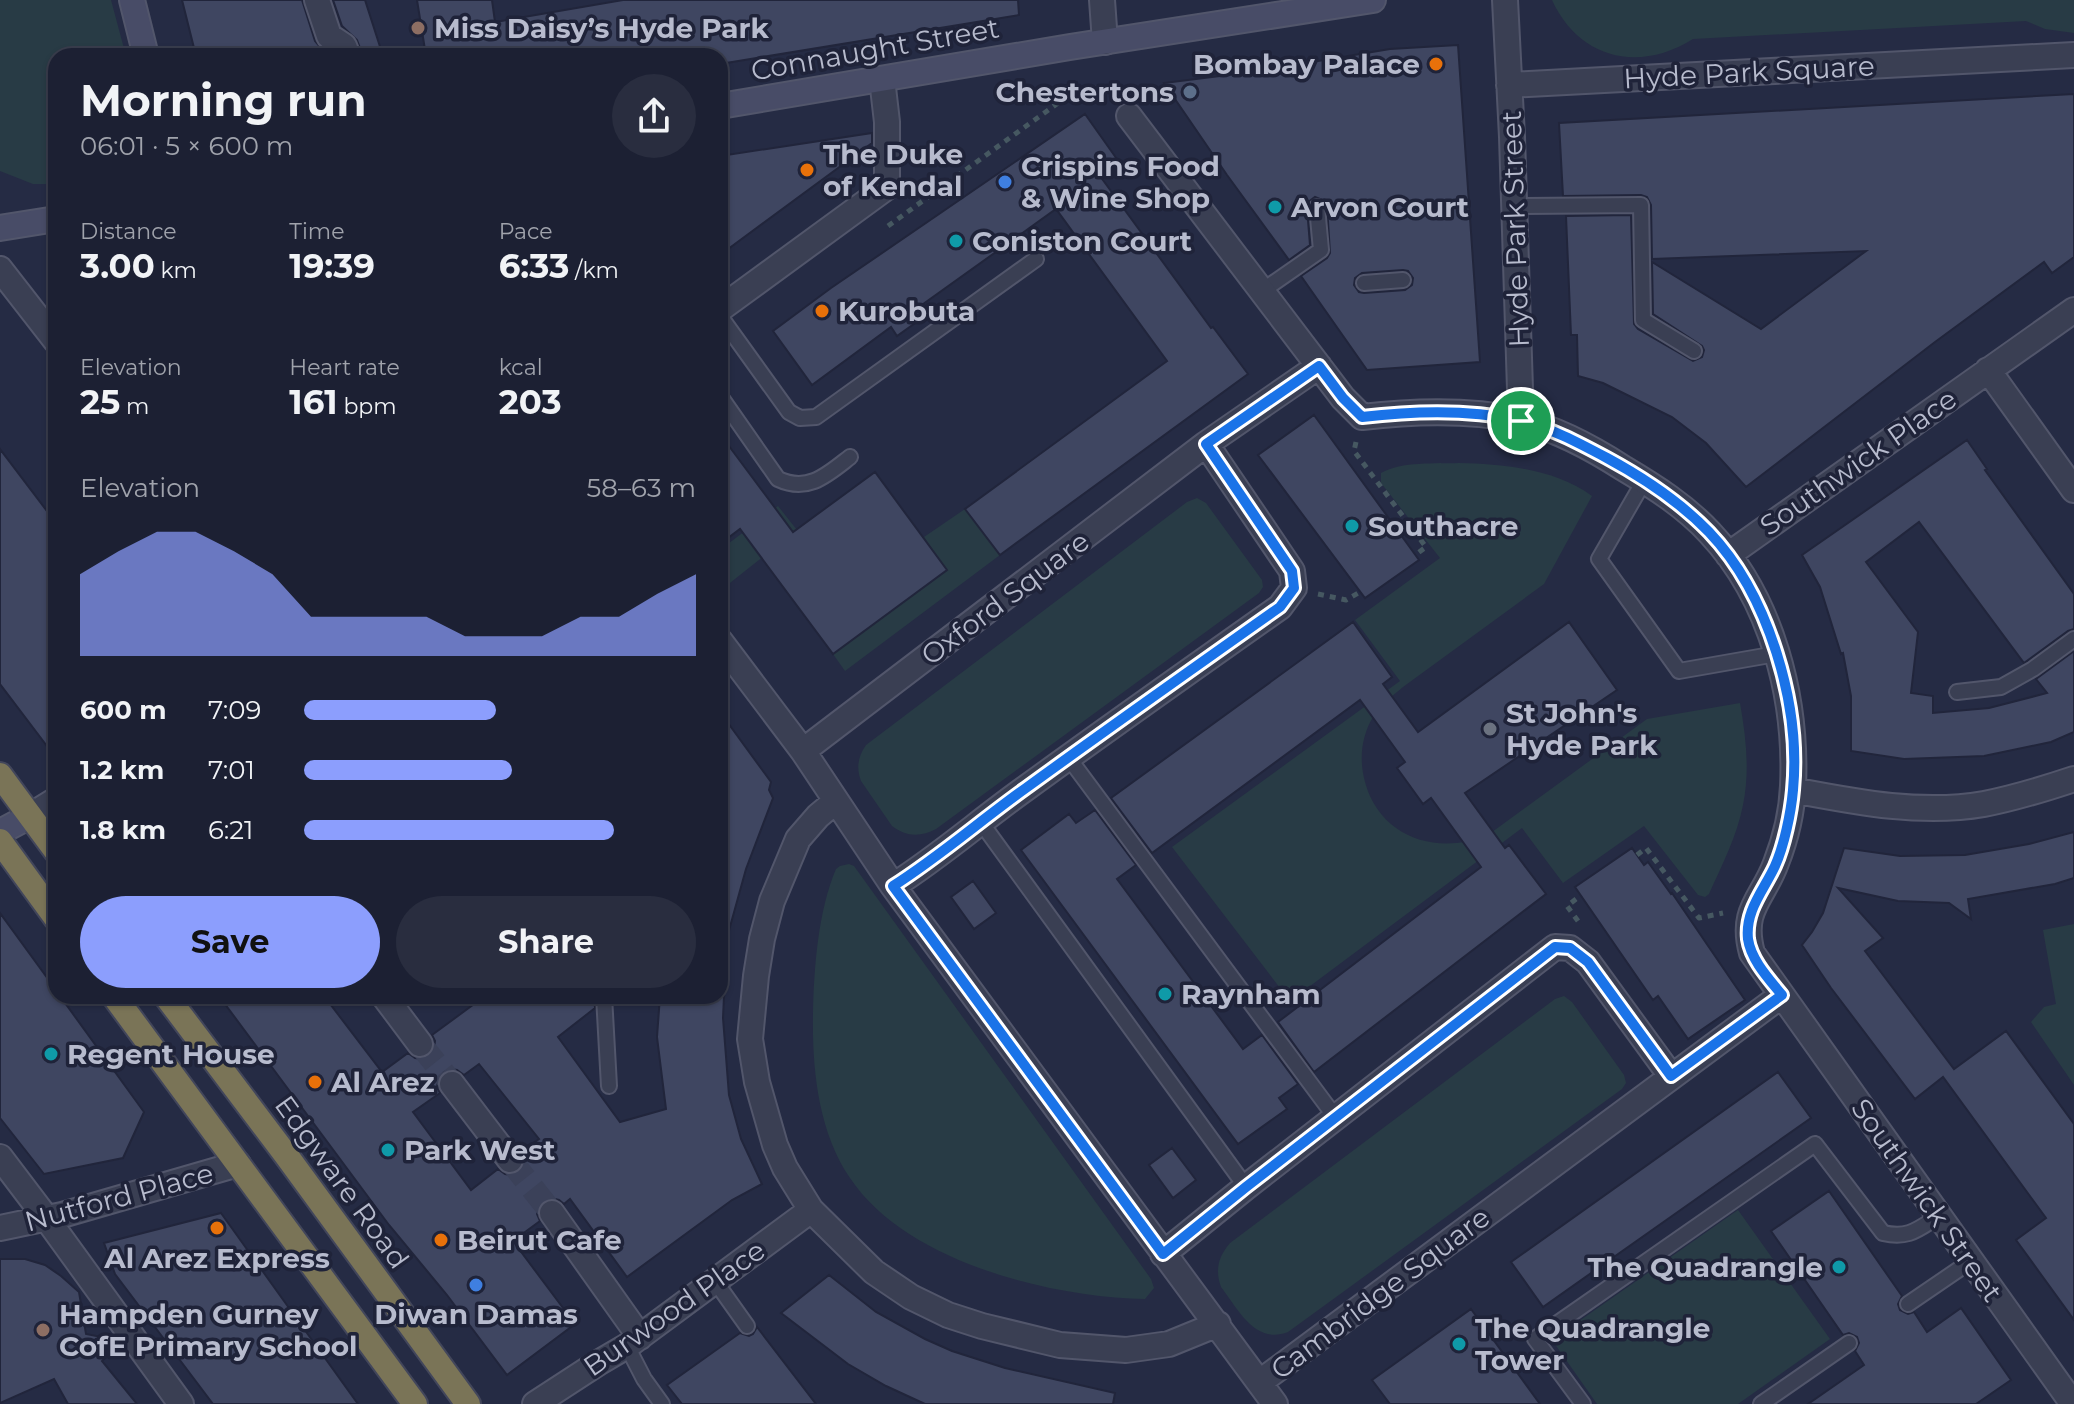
<!DOCTYPE html>
<html lang="en">
<head>
<meta charset="utf-8">
<style>
	:root { --surface:#1c2033; --page:#292d3f; --text:#f1f3f6; --muted:#a0a3ac; --line:#3a3e4e; --accent:#8c9efd }
	body { margin:0; font-family:Montserrat,sans-serif; background:var(--page); color:var(--text); height:100vh; display:flex; flex-direction:column; font-size:30px; white-space:nowrap }
	* { box-sizing:border-box; margin:0 }
	p { font-size:26px; color:var(--muted) }
	.icon { flex:none; width:44px; height:44px; fill:none; stroke:currentColor; stroke-width:2; stroke-linecap:round; stroke-linejoin:round }
	.map { position:relative; flex:1; overflow:hidden }
	.sheet { position:absolute; left:48px; top:48px; width:680px; height:956px; display:flex; flex-direction:column; background:var(--surface); border-radius:24px; box-shadow:0 2px 6px #0004,0 0 0 2px var(--line) }
	.sheet>* { flex:none }
	.pin { position:absolute; display:grid; place-items:center; width:68px; height:68px; color:#fff; margin:-34px; border:4px solid #fff; border-radius:50%; box-shadow:0 2px 8px #0007 }
	.round { display:grid; place-items:center; flex:none; width:84px; height:84px; border-radius:42px; background:var(--page) }
	.headline { display:flex; align-items:center; justify-content:space-between; height:136px; padding:0 32px }
	h1 { font-size:44px; font-weight:700; line-height:60px }
	.figures { display:grid; grid-template-columns:repeat(3,1fr); gap:12px; height:136px; padding:8px 32px }
	.figures div { display:grid; align-content:center }
	.figures b { font-size:34px; font-weight:700 }
	.figures small { font-size:22px; font-weight:400 }
	.figures p { font-size:22px }
	.chart { height:224px; padding:16px 32px }
	.chart p { display:flex; justify-content:space-between }
	.chart svg { width:100%; height:144px; margin-top:8px; fill:var(--accent); opacity:.7 }
	.action { display:flex; gap:16px; margin-top:auto; padding:16px 32px }
	.action a { flex:1; height:92px; border-radius:48px; background:var(--accent); color:#111; font-size:32px; font-weight:700; line-height:92px; text-align:center }
	.action a+a { background:var(--page); color:var(--text) }
	ul { padding:0 32px; list-style:none; font-size:26px }
	li { display:grid; grid-template-columns:128px 96px 1fr; align-items:center; height:60px }
	li i { height:20px; border-radius:10px; background:var(--accent) }
	.map>svg:first-child { display:block }
	.green { fill:#283b45 }
	.building { fill:#3f4661; stroke:#21253b; stroke-width:2; fill-rule:evenodd }
	.lines { fill:none; stroke-linecap:round; stroke-linejoin:round }
	.street-tunnel { stroke:#3b4159; stroke-width:24; stroke-dasharray:24 12; stroke-linecap:butt }
	.lane-casing { stroke:#52566b; stroke-width:18 }
	.street-casing { stroke:#52566b; stroke-width:28 }
	.secondary-casing { stroke:#52566b; stroke-width:28 }
	.highway-casing { stroke:#42465b; stroke-width:28 }
	.path { stroke:#465861; stroke-width:5; stroke-dasharray:6 6; stroke-linecap:butt }
	.lane { stroke:#3a3f53; stroke-width:14 }
	.street { stroke:#3a3f53; stroke-width:24 }
	.secondary { stroke:#484c67; stroke-width:24 }
	.highway { stroke:#7a7457; stroke-width:24 }
	.route-casing { stroke:#fff; stroke-width:16 }
	.route { stroke:#1a73e8; stroke-width:10 }
	.education-dot { fill:#8d6e63; stroke:#1f2339; stroke-width:3 }
	.food-dot { fill:#e8710a; stroke:#1f2339; stroke-width:3 }
	.service-dot { fill:#5c6f8a; stroke:#1f2339; stroke-width:3 }
	.shop-dot { fill:#3f7fe0; stroke:#1f2339; stroke-width:3 }
	.culture-dot { fill:#0f9aa8; stroke:#1f2339; stroke-width:3 }
	.worship-dot { fill:#6b7280; stroke:#1f2339; stroke-width:3 }
	.labels { text-anchor:middle; dominant-baseline:central; stroke-width:7; stroke-linejoin:round; paint-order:stroke }
	.poi-label { font-size:28px; font-weight:bold; fill:#b7bbcd; stroke:#1f2339; text-anchor:start }
	.street-label { font-size:28px; fill:#b7bbcd; stroke:#1f2339 }
</style>
</head>
<body>
<div class="map">
<svg width="2074" height="1404" viewBox="0 0 2074 1404">
	<rect width="100%" height="100%" fill="#252b44"/>
	<!-- green -->
	<path class="green" d="M0,0H111L126,56H56V184H33L0,171Z
		M1552,0H2074V33L2045,29L2026,21L1693,39C1639,73 1579,59 1552,0Z
		M1459,463C1504,464 1555,469 1592,496L1544,584L1403,687C1392,696 1381,705 1373,717C1361,737 1359,760 1365,782C1380,838 1438,856 1488,835L1647,719L1740,703C1746,737 1750,771 1743,805C1737,836 1722,865 1709,894L1705,897L1698,895L1644,826L1563,883L1522,828L1290,1001L1172,847L1400,681L1355,620L1440,558L1381,483V473C1402,461 1435,464 1459,463Z
		M1197,498L1206,503L1262,580L1263,587L1259,593L936,829C921,837 906,837 892,826L861,781C856,767 858,757 866,745L1187,502Z
		M778,506L797,530L721,590L720,550Z
		M965,509L1000,555L845,671L833,654L947,571L924,537Z
		M849,864L854,866L1151,1279L1154,1288L1145,1299C1050,1297 906,1262 850,1178C818,1131 812,1068 813,1013C814,968 818,911 836,869L840,866Z
		M2074,924V1085L2031,1022L2044,1007L2056,1004L2043,930Z
		M1564,996L1572,1002L1624,1075L1626,1083L1622,1089L1288,1332C1255,1345 1238,1309 1221,1287C1215,1270 1218,1257 1230,1243L1555,999Z
		M1738,1210L1830,1339L1738,1404H1597L1552,1340Z"/>
	<!-- building -->
	<path class="building" d="M182,0H302L315,41L321,48L332,56H196Z
		M333,0H365L383,56H363L357,40L342,26Z
		M417,0H492L495,22L623,0H1018L1019,15L720,64V56H426Z
		M1458,45L1480,362L1367,370L1301,276L1327,258L1330,253L1327,206L1325,201L1315,197L1308,202L1307,208L1310,245L1289,260L1227,175L1164,83L1252,72L1390,49ZM1403,270L1408,271L1413,278L1412,285L1405,290L1364,293L1359,292L1354,285L1355,278L1362,273Z
		M2074,94V257L2052,273L2044,262L1935,342L1746,487L1706,443L1672,417L1603,383L1578,376L1577,335H1571L1566,216L1631,215L1634,324L1638,329L1693,361L1702,357L1704,350L1702,346L1653,314L1652,262L1761,329L1866,251L1652,259L1651,205L1647,197L1641,195L1563,196L1559,123Z
		M1085,114L1119,162L1100,176L1211,328L1213,327L1248,374L1000,555L965,509L1167,361L1056,209L919,307L925,316L897,336L891,327L812,385L773,331L831,288Z
		M872,133V143L720,255V156Z
		M1314,415L1419,560L1365,598L1258,455Z
		M720,434L793,532L875,472L947,570L833,654L740,529L720,544Z
		M1967,440L1987,469L1985,470L2074,594V629L2068,631L2024,663L1919,522L1866,562L1918,632L1911,693L1933,696V713L1989,708L2047,693L2036,679L2074,651V732L2051,742L1984,756L1904,759L1851,751V696L1843,653L1841,654L1820,587L1802,555Z
		M0,449L56,523V758L0,684Z
		M1353,622L1392,677L1383,684L1418,732L1569,622L1617,690L1465,793L1505,848L1509,845L1546,894L1314,1072L1278,1022L1481,867L1431,798L1423,804L1397,768L1405,762L1360,700L1152,853L1111,798Z
		M720,712L771,782L769,790L773,798L746,869L728,934L720,933Z
		M1095,810L1136,865L1117,879L1243,1049L1262,1035L1298,1084L1279,1098L1287,1109L1238,1144L1021,850L1069,814L1076,823Z
		M2074,832V878L2055,884L1968,899L1971,919L1949,903L1898,901L1838,888L1883,938L1865,951L1954,1069L2006,1031L2074,1124V1320L2016,1240L2046,1218L1943,1077L1915,1099L1831,988L1802,945L1812,932L1823,913L1844,848L1900,856L1965,855L2029,844Z
		M1632,848L1644,865L1648,862L1671,894L1672,893L1745,1000L1688,1039L1658,996L1653,1000L1575,887Z
		M973,881L996,913L974,929L951,897Z
		M0,913L56,990V996H60L144,1112L123,1158L44,1174L0,1118Z
		M219,996H324L382,1072L408,1053L415,1058L423,1059L428,1056L434,1049L435,1041L432,1035L485,996H594L595,1008L558,1037L620,1122L666,1109L657,1037L660,996H724L723,1018L729,1095L741,1139L762,1184L732,1200L627,1277L570,1199L564,1204L559,1200L551,1198L543,1201L539,1206L537,1214L540,1221L513,1241L575,1324L507,1375L447,1295L389,1225ZM479,1064L539,1139L522,1151L525,1157L524,1165L518,1172L511,1175L505,1174L498,1169L471,1190L413,1112L440,1093L437,1087L438,1079L444,1072L451,1069L457,1070L464,1075Z
		M1778,1072L1811,1118L1543,1307L1511,1262Z
		M1172,1148L1196,1180L1173,1198L1149,1165Z
		M1829,1191L1902,1296L1898,1304L1900,1310L1908,1314L1914,1312L1927,1332L1961,1308L2011,1380L1976,1404H1808L1864,1365L1855,1351L1859,1343L1857,1337L1849,1333L1843,1335L1771,1231Z
		M221,1213L289,1308L358,1404H213L115,1274L104,1243Z
		M0,1259H25L45,1265L61,1276L79,1292L86,1334L116,1340L119,1344L102,1361L137,1404H68L54,1379L0,1403Z
		M829,1275L876,1312L925,1339L952,1351L1005,1368L1115,1393L1113,1404H925L886,1386L848,1364L781,1313Z
		M1471,1309L1540,1404H1390L1372,1380Z
		M757,1327L816,1404H682L667,1385L740,1333L749,1336L753,1334Z"/>
	<g class="lines">
		<!-- street-tunnel -->
		<path class="street-tunnel" d="M420,1044L452,1084
			M510,1160L552,1213"/>
		<defs>
			<path id="lane" d="M1515,206L1641,205L1643,320L1694,351
				M1364,283L1403,280
				M1262,291L1321,250L1317,207
				M720,316L789,412L800,418L816,417L1036,259
				M720,396L778,479C808,493 827,475 850,457
				M1644,481L1599,559L1679,671L1776,654
				M1957,692L2001,687L2033,669L2074,639
				M1068,757L1336,1118
				M980,821L1246,1187
				M604,996L609,1086
				M715,1281L747,1326
				M1908,1304L1971,1261
				M627,1346L644,1379L662,1404
				M1583,1404L1535,1339L1815,1144L1883,1233C1909,1239 1918,1229 1939,1216
				M1761,1404L1849,1343"/>
			<path id="street" d="M317,0L329,36L344,46L348,56
				M1102,0L1105,42
				M1505,0L1512,137L1521,421
				M1509,85L2074,55
				M1129,116L1343,398L1362,417C1413,411 1468,409 1519,420C1555,428 1592,448 1623,468C1655,487 1685,506 1710,533C1772,599 1797,698 1793,786C1792,811 1785,840 1776,863C1763,899 1740,909 1752,953L2073,1404
				M0,269L56,341
				M720,309L887,187V122L882,79
				M1988,370L2074,490
				M1728,555L2074,310
				M720,641L803,751L893,886L1275,1404
				M803,751L1206,444L1319,366
				M1793,790C1856,802 1921,815 1984,804C2015,798 2044,789 2074,779
				M836,801L818,816L798,839L772,901L762,939L756,976L750,1039L757,1082L775,1145L785,1168L811,1210L874,1272L911,1297L948,1315L982,1326L1060,1345L1126,1350L1169,1344L1218,1324
				M30,816L56,800
				M893,886C939,857 981,820 1026,788C1110,727 1195,667 1280,607L1294,588L1292,571L1206,444
				M384,996L420,1044
				M452,1084L510,1160
				M0,1157L47,1219L181,1404
				M552,1213L640,1337
				M0,1228L62,1215L238,1164
				M1163,1254L1246,1187L1555,947L1570,948L1588,962L1671,1076
				M1260,1382L1782,995
				M535,1404L598,1363L627,1346L811,1210"/>
			<path id="secondary" d="M132,0L146,56
				M720,106L1070,47L1373,0
				M0,228L56,219
				M0,832L30,816"/>
			<path id="highway" d="M0,775L56,851
				M0,841L56,918
				M114,996L415,1404
				M166,996L286,1155L468,1404"/>
		</defs>
		<!-- lane casing -->
		<use href="#lane" class="lane-casing"/>
		<!-- street casing -->
		<use href="#street" class="street-casing"/>
		<!-- secondary casing -->
		<use href="#secondary" class="secondary-casing"/>
		<!-- highway casing -->
		<use href="#highway" class="highway-casing"/>
		<!-- path -->
		<path class="path" d="M1074,81L1076,90
			M888,226L1076,90L1111,86
			M1356,442L1354,451L1426,547L1415,555
			M1318,594L1346,600L1360,592
			M1637,855L1646,848L1699,918L1723,913
			M1578,921L1567,906L1580,896"/>
		<!-- lane -->
		<use href="#lane" class="lane"/>
		<!-- street -->
		<use href="#street" class="street"/>
		<!-- secondary -->
		<use href="#secondary" class="secondary"/>
		<!-- highway -->
		<use href="#highway" class="highway"/>
	</g>
	<g class="lines">
		<defs>
			<path id="route" d="M1319,366L1343,398L1362,417C1413,411 1467,409 1518,420C1549,427 1579,443 1607,458C1644,478 1680,502 1709,532C1769,595 1801,705 1793,790C1791,813 1784,846 1775,866C1764,890 1745,910 1748,939C1751,960 1769,979 1782,995L1671,1076L1588,962L1570,948L1555,947L1246,1187L1163,1254L893,886C939,857 981,820 1026,788C1110,727 1195,667 1280,607L1294,588L1292,571L1206,444Z"/>
		</defs>
		<!-- route casing -->
		<use href="#route" class="route-casing"/>
		<!-- route -->
		<use href="#route" class="route"/>
	</g>
	<!-- markers -->
	<g class="education-dot">
		<circle cx="418" cy="28" r="8"/>
		<circle cx="43" cy="1330" r="8"/>
	</g>
	<g class="food-dot">
		<circle cx="1436" cy="64" r="8"/>
		<circle cx="807" cy="170" r="8"/>
		<circle cx="822" cy="311" r="8"/>
		<circle cx="315" cy="1082" r="8"/>
		<circle cx="217" cy="1228" r="8"/>
		<circle cx="441" cy="1240" r="8"/>
	</g>
	<circle class="service-dot" cx="1190" cy="92" r="8"/>
	<g class="shop-dot">
		<circle cx="1005" cy="182" r="8"/>
		<circle cx="476" cy="1285" r="8"/>
	</g>
	<g class="culture-dot">
		<circle cx="1275" cy="207" r="8"/>
		<circle cx="956" cy="241" r="8"/>
		<circle cx="1352" cy="526" r="8"/>
		<circle cx="1165" cy="994" r="8"/>
		<circle cx="51" cy="1054" r="8"/>
		<circle cx="388" cy="1150" r="8"/>
		<circle cx="1839" cy="1267" r="8"/>
		<circle cx="1459" cy="1344" r="8"/>
	</g>
	<circle class="worship-dot" cx="1490" cy="729" r="8"/>
	<g class="labels">
		<!-- poi labels -->
		<g class="poi-label">
			<text x="434" y="28">Miss Daisy’s Hyde Park</text>
			<text x="1420" y="64" text-anchor="end">Bombay Palace</text>
			<text x="1174" y="92" text-anchor="end">Chestertons</text>
			<text x="823" y="154">The Duke<tspan x="823" dy="32">of Kendal</tspan></text>
			<text x="1021" y="166">Crispins Food<tspan x="1021" dy="32">&amp; Wine Shop</tspan></text>
			<text x="1291" y="207">Arvon Court</text>
			<text x="972" y="241">Coniston Court</text>
			<text x="838" y="311">Kurobuta</text>
			<text x="1368" y="526">Southacre</text>
			<text x="1506" y="713">St John's<tspan x="1506" dy="32">Hyde Park</tspan></text>
			<text x="1181" y="994">Raynham</text>
			<text x="67" y="1054">Regent House</text>
			<text x="331" y="1082">Al Arez</text>
			<text x="404" y="1150">Park West</text>
			<text x="457" y="1240">Beirut Cafe</text>
			<text x="217" y="1258" text-anchor="middle">Al Arez Express</text>
			<text x="1823" y="1267" text-anchor="end">The Quadrangle</text>
			<text x="59" y="1314">Hampden Gurney<tspan x="59" dy="32">CofE Primary School</tspan></text>
			<text x="476" y="1314" text-anchor="middle">Diwan Damas</text>
			<text x="1475" y="1328">The Quadrangle<tspan x="1475" dy="32">Tower</tspan></text>
		</g>
		<!-- street labels -->
		<g class="street-label">
			<text transform="translate(875 49) rotate(-10)">Connaught Street</text>
			<text transform="translate(1749 72) rotate(-3)">Hyde Park Square</text>
			<text transform="translate(1515 229) rotate(-92)">Hyde Park Street</text>
			<text transform="translate(1858 462) rotate(-35)">Southwick Place</text>
			<text transform="translate(1005 598) rotate(-37)">Oxford Square</text>
			<text transform="translate(342 1182) rotate(54)">Edgware Road</text>
			<text transform="translate(119 1197) rotate(-15)">Nutford Place</text>
			<text transform="translate(1927 1200) rotate(55)">Southwick Street</text>
			<text transform="translate(1380 1293) rotate(-37)">Cambridge Square</text>
			<text transform="translate(674 1308) rotate(-35)">Burwood Place</text>
		</g>
	</g>
</svg>
<div class="pin" style="left:1521px;top:421px;background:#1e9e55"><svg class="icon" aria-label="arrive" viewBox="0 0 24 24"><path d="M6 21V4h12l-3 4 3 4H6"/></svg></div>
<section class="sheet">
<div class="headline"><div><h1>Morning run</h1><p>06:01 · 5 × 600 m</p></div><a class="round"><svg class="icon" aria-label="share" viewBox="0 0 24 24"><path d="M12 15V3M7 8l5-5 5 5M5 13v7h14v-7"/></svg></a></div>
<div class="figures">
<div><p>Distance</p><b>3.00<small> km</small></b></div>
<div><p>Time</p><b>19:39</b></div>
<div><p>Pace</p><b>6:33<small> /km</small></b></div>
</div>
<div class="figures">
<div><p>Elevation</p><b>25<small> m</small></b></div>
<div><p>Heart rate</p><b>161<small> bpm</small></b></div>
<div><p>kcal</p><b>203</b></div>
</div>
<div class="chart"><p><span>Elevation</span>58–63 m</p>
<svg viewBox="0 0 160 44" preserveAspectRatio="none"><path d="M0 44V19L10 12L20 6L30 6L40 12L50 19L60 32L70 32L80 32L90 32L100 38L110 38L120 38L130 32L140 32L150 25L160 19V44z"/></svg>
</div>
<ul>
<li><b>600 m</b>7:09<i style="width:49%"></i></li>
<li><b>1.2 km</b>7:01<i style="width:53%"></i></li>
<li><b>1.8 km</b>6:21<i style="width:79%"></i></li>
</ul>
<div class="action"><a>Save</a><a>Share</a></div>
</section>
</div>
</body>
</html>
